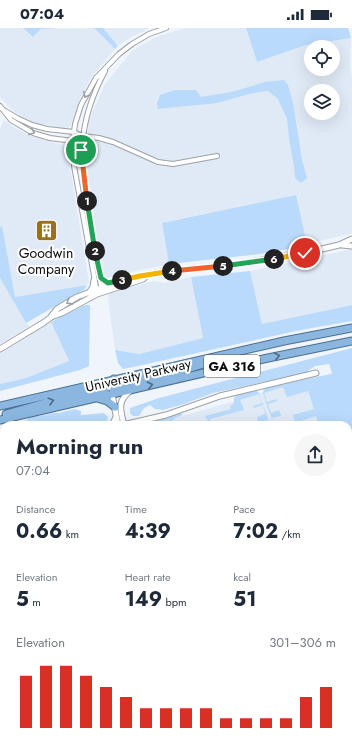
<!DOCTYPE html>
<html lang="en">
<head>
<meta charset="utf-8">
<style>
	:root { --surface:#fff; --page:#f6f6f7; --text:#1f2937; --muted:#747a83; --accent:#d93025 }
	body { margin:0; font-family:Jost,sans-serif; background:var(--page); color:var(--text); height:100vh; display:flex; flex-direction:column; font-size:15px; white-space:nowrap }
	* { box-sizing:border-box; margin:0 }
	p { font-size:13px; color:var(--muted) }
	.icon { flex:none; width:22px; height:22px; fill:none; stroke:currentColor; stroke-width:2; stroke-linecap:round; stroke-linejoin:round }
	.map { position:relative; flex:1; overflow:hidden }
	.sheet { position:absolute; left:0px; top:393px; width:352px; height:324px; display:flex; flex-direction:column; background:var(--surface); border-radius:12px 12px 0 0; box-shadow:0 4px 16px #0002 }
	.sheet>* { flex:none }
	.tools { position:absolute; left:304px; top:12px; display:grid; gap:8px }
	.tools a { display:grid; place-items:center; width:36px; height:36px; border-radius:50%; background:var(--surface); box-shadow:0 4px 16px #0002; font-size:20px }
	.pin { position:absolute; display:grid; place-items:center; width:34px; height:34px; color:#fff; margin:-17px; border:2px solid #fff; border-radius:50%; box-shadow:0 1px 4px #0007 }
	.km { position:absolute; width:20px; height:20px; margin:-10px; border-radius:50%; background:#222; color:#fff; font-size:11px; line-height:20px; text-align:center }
	.round { display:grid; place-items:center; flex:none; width:42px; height:42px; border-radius:21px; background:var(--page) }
	.head { display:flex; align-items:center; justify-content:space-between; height:68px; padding:0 16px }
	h1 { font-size:22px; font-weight:700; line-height:30px }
	.stats { display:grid; grid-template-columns:repeat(3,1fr); gap:6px; height:68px; padding:4px 16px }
	.stats div { display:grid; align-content:center }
	.stats b { font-size:20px; font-weight:700 }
	.stats small { font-size:11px; font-weight:400 }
	.stats p { font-size:11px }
	.chart { height:112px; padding:8px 16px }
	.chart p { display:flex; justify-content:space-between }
	.chart svg { width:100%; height:72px; margin-top:4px; stroke:var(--accent); stroke-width:6 }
	.status { display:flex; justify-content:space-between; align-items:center; height:28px; padding:0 20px; background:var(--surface); direction:ltr }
	.status svg { height:11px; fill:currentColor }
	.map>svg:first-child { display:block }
	.built { fill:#e0eaf6; fill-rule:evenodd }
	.green { fill:#b9dafb }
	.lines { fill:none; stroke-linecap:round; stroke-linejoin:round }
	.stream { stroke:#5480a9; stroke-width:1 }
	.taxiway { stroke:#8a8d92; stroke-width:9 }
	.runway { stroke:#8a8d92; stroke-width:23 }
	.minor-casing { stroke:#9ca1a6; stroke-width:6 }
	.tertiary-casing { stroke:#9ca1a6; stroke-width:7 }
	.trunk-casing { stroke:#4b6f91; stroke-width:9 }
	.minor { stroke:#fff; stroke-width:4 }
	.tertiary { stroke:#fff; stroke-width:5 }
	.trunk { stroke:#8bb6e0; stroke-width:7 }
	.oneway { stroke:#9d9e9f }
	.oneway2 { stroke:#516a82 }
	.split-1-casing { stroke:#fff; stroke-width:8 }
	.split-2-casing { stroke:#fff; stroke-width:8 }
	.split-3-casing { stroke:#fff; stroke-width:8 }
	.split-4-casing { stroke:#fff; stroke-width:8 }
	.split-5-casing { stroke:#fff; stroke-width:8 }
	.split-6-casing { stroke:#fff; stroke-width:8 }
	.split-7-casing { stroke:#fff; stroke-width:8 }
	.split-1 { stroke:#f0652b; stroke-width:5 }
	.split-2 { stroke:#22a559; stroke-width:5 }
	.split-3 { stroke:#22a559; stroke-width:5 }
	.split-4 { stroke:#f5b400; stroke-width:5 }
	.split-5 { stroke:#f0652b; stroke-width:5 }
	.split-6 { stroke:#22a559; stroke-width:5 }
	.split-7 { stroke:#f5b400; stroke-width:5 }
	.labels { text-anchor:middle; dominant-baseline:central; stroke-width:4; stroke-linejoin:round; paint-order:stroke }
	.shield { fill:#fff; stroke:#545556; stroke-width:1 }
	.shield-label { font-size:13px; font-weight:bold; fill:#0a0c0e }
	.poi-label { font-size:14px; fill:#0a0c0e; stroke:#fff }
	.street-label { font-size:14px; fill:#0a0c0e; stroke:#fff }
</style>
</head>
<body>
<div class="status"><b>07:04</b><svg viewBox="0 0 49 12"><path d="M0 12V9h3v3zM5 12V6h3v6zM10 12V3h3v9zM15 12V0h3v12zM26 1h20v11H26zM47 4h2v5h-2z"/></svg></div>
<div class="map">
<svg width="352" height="717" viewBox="0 0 352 717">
	<rect width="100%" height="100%" fill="#f0f5fb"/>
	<!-- built -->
	<path class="built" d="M0,0H23L33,9L41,1L94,0L115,21L90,51L81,69L70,99L63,100L34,95L13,83L0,69Z
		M103,0H150L130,10L118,18Z
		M185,0H246L257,34L306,17L351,10L350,36L352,50V205L307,216L296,167L162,195L169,236L131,244L108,250L102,245L86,131L89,92L105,56L132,23L156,9ZM311,19H333V41H311ZM311,63H333V85H311Z
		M4,92L15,100L33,109L64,117L67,121L89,254L87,257L15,269L1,198L0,199V102Z
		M352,221V277L262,296L250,243Z
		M191,249L203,310L139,326L115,322L108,271L109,266L114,263L154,253L164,255Z
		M0,250L29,299L0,316Z
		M51,294L69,333L26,350L0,356V326Z
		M352,338V717H0V438L4,436V713H348V397H149L250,369L272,361L334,346Z"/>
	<!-- green -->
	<path class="green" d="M23,0H60L41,1L33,9Z
		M94,0H103L118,18L115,21Z
		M246,0H348L351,10L306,17L257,34Z
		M284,52L288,57L293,75L302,132L307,150L301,155L295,150L294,138L289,111L287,91L278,71L268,63C250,64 234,71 217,75C197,78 178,78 158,81L157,76L160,67L175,62H196L201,69L232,64L265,54Z
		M296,167L307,216L295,220L260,226L169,236L162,195Z
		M2,198L15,269L87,257L85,261L26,295L0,250V199Z
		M250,243L262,296L352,277V293L301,302L133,339L123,341L118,335L115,322L139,326L203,310L191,249Z
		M85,277H90L89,338L80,342L0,363V356L26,350L69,333L51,294Z
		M352,320V414L348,415V397H319L316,388L295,395L293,387L314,381L308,363L287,369L283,359L264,365L267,374L276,371L277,373L268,376L271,385L279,382L281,388L272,390L274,397L263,365L264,361L266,359L331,346L332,345L329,336L315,338L305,345L213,365L184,376L163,382L155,381L150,377L144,380L139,388H133L130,385V380L159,370Z
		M256,362L259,365L270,397L267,392L258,395L257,389L265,386L263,377L254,380L253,378L262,375L259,366L240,372L244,382L210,391L211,397L205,388L231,381L230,378L234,375V370L236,367Z
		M75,381L81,383V387L104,385L108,389L107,394L102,397L93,394L78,397H12L27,392L29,389L45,387L53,385H58Z
		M180,385L183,387L175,390L172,394L173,397H136Z
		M352,467V513L348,515V468Z
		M352,520V596L349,597L348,522Z
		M4,583V611L0,613V584Z
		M4,617V713H116L108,717H0V619Z
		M348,619L352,624V662L348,654Z
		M151,713H197L199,717H143Z
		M205,713H267L259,717H207Z
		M282,713H312L303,717H274Z"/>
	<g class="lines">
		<!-- stream -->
		<path class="stream" d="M0,670L4,669"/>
		<!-- taxiway -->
		<path class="taxiway" d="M348,464L352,463
			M348,518L352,516
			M0,581L4,580
			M348,602L352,603
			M352,610V617
			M0,616L4,614
			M348,675L350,669L349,663L352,667
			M348,689L352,697
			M201,713L203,717
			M267,717L275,713"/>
		<!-- runway -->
		<path class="runway" d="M348,607L352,605
			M126,717L134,713"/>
		<defs>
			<path id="minor" d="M0,78L11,92L33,105L50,110L73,113L82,108
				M2,81L17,90L32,97L47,101L74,104L82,108L99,110L113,114L158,134L173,136L217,128
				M102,262C97,240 95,218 91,196C81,134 74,101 105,43
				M97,264L74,138L73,112L75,96L81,77L96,50L119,26L132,16L149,6L166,0"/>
			<path id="tertiary" d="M342,217L352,218
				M100,249L105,254L111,255
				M89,265L93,259L94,252
				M51,289L62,285L97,266L143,251L146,248
				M0,321L43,295L50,290L57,281L77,269L114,255L140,248L162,244L232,237L309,224L339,217L352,211
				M112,366L118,397
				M112,397L116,389
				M123,397L166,387L220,368L316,345
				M124,397C120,381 117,373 131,362
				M0,433L4,430"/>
			<path id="trunk" d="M112,366L118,358L178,344L213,333
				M97,370L107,373L115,379
				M0,378L284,313L352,300
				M6,386L52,373L104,361L109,359L114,351
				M0,392L268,330L352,313"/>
		</defs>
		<!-- minor casing -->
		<use href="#minor" class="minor-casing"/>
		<!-- tertiary casing -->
		<use href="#tertiary" class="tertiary-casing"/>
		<!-- trunk casing -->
		<use href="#trunk" class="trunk-casing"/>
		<!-- minor -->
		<use href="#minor" class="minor"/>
		<!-- tertiary -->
		<use href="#tertiary" class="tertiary"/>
		<!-- trunk -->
		<use href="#trunk" class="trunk"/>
	</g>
	<!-- one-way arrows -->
	<defs><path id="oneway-chevron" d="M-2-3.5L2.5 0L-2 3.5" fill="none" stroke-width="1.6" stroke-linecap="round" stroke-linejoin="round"/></defs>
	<g class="oneway">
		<use href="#oneway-chevron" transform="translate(86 67) rotate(117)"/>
		<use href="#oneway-chevron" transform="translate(32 104) rotate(23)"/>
		<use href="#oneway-chevron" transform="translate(69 274) rotate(148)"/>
	</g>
	<g class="oneway2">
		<use href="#oneway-chevron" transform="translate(277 328) rotate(-12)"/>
		<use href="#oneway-chevron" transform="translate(150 357) rotate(-13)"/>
		<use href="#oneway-chevron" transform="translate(51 373) rotate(-15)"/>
	</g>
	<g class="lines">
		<defs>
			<path id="split-1" d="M81,122L87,173"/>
			<path id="split-2" d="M87,173L95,223"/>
			<path id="split-3" d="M95,223L101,250L108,255L122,252"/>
			<path id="split-4" d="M122,252L140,248L172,243"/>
			<path id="split-5" d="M172,243L223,238"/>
			<path id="split-6" d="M223,238L274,231"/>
			<path id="split-7" d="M274,231L305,225"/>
		</defs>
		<!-- split-1 casing -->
		<use href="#split-1" class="split-1-casing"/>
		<!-- split-2 casing -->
		<use href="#split-2" class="split-2-casing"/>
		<!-- split-3 casing -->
		<use href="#split-3" class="split-3-casing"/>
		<!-- split-4 casing -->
		<use href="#split-4" class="split-4-casing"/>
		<!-- split-5 casing -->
		<use href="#split-5" class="split-5-casing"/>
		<!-- split-6 casing -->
		<use href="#split-6" class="split-6-casing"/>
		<!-- split-7 casing -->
		<use href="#split-7" class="split-7-casing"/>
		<!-- split-1 -->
		<use href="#split-1" class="split-1"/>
		<!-- split-2 -->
		<use href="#split-2" class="split-2"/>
		<!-- split-3 -->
		<use href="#split-3" class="split-3"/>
		<!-- split-4 -->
		<use href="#split-4" class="split-4"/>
		<!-- split-5 -->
		<use href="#split-5" class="split-5"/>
		<!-- split-6 -->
		<use href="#split-6" class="split-6"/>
		<!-- split-7 -->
		<use href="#split-7" class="split-7"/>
	</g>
	<!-- icons -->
	<defs>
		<symbol id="building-square" viewBox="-11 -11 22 22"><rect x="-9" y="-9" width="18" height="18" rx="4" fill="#99701d" stroke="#fff"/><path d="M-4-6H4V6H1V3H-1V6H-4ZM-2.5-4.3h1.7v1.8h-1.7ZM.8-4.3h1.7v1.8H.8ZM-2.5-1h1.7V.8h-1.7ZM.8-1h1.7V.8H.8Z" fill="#fff"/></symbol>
	</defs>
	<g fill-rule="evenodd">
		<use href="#building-square" x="34" y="190" width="25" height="25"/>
	</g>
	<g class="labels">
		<!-- shield labels -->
		<rect class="shield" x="204" y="327" width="56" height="22" rx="3"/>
		<g class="shield-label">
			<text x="232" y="338">GA 316</text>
		</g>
		<!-- poi labels -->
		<g class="poi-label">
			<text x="46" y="225">Goodwin<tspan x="46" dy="16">Company</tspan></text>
		</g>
		<!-- street labels -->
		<g class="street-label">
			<text transform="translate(138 347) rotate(-13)">University Parkway</text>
		</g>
	</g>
</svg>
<div class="tools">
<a><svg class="icon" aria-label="locate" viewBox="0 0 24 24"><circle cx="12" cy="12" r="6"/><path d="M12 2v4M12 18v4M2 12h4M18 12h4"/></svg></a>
<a><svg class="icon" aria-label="layers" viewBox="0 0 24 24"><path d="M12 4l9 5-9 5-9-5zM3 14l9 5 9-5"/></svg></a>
</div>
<div class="pin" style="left:81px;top:122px;background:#1e9e55"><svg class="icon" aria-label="arrive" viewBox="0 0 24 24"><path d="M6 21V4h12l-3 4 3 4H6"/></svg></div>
<div class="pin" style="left:305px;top:225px;background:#d93025"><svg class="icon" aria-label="check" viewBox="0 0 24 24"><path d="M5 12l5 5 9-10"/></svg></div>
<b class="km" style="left:87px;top:173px">1</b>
<b class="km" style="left:95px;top:223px">2</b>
<b class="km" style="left:122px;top:252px">3</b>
<b class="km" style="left:172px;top:243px">4</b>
<b class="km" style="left:223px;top:238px">5</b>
<b class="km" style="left:274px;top:231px">6</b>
<section class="sheet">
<div class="head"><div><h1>Morning run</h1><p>07:04</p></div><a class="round"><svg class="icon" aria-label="share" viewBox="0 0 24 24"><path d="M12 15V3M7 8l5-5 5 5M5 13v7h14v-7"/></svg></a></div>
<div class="stats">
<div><p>Distance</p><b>0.66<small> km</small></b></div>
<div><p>Time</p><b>4:39</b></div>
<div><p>Pace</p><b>7:02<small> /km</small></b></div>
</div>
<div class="stats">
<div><p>Elevation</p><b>5<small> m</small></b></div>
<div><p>Heart rate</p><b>149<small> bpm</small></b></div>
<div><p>kcal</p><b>51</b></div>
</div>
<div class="chart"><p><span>Elevation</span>301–306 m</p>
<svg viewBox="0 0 160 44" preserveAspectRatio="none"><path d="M5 44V12M15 44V6M25 44V6M35 44V12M45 44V19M55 44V25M65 44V32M75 44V32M85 44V32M95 44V32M105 44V38M115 44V38M125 44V38M135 44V38M145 44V25M155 44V19"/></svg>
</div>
</section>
</div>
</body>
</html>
